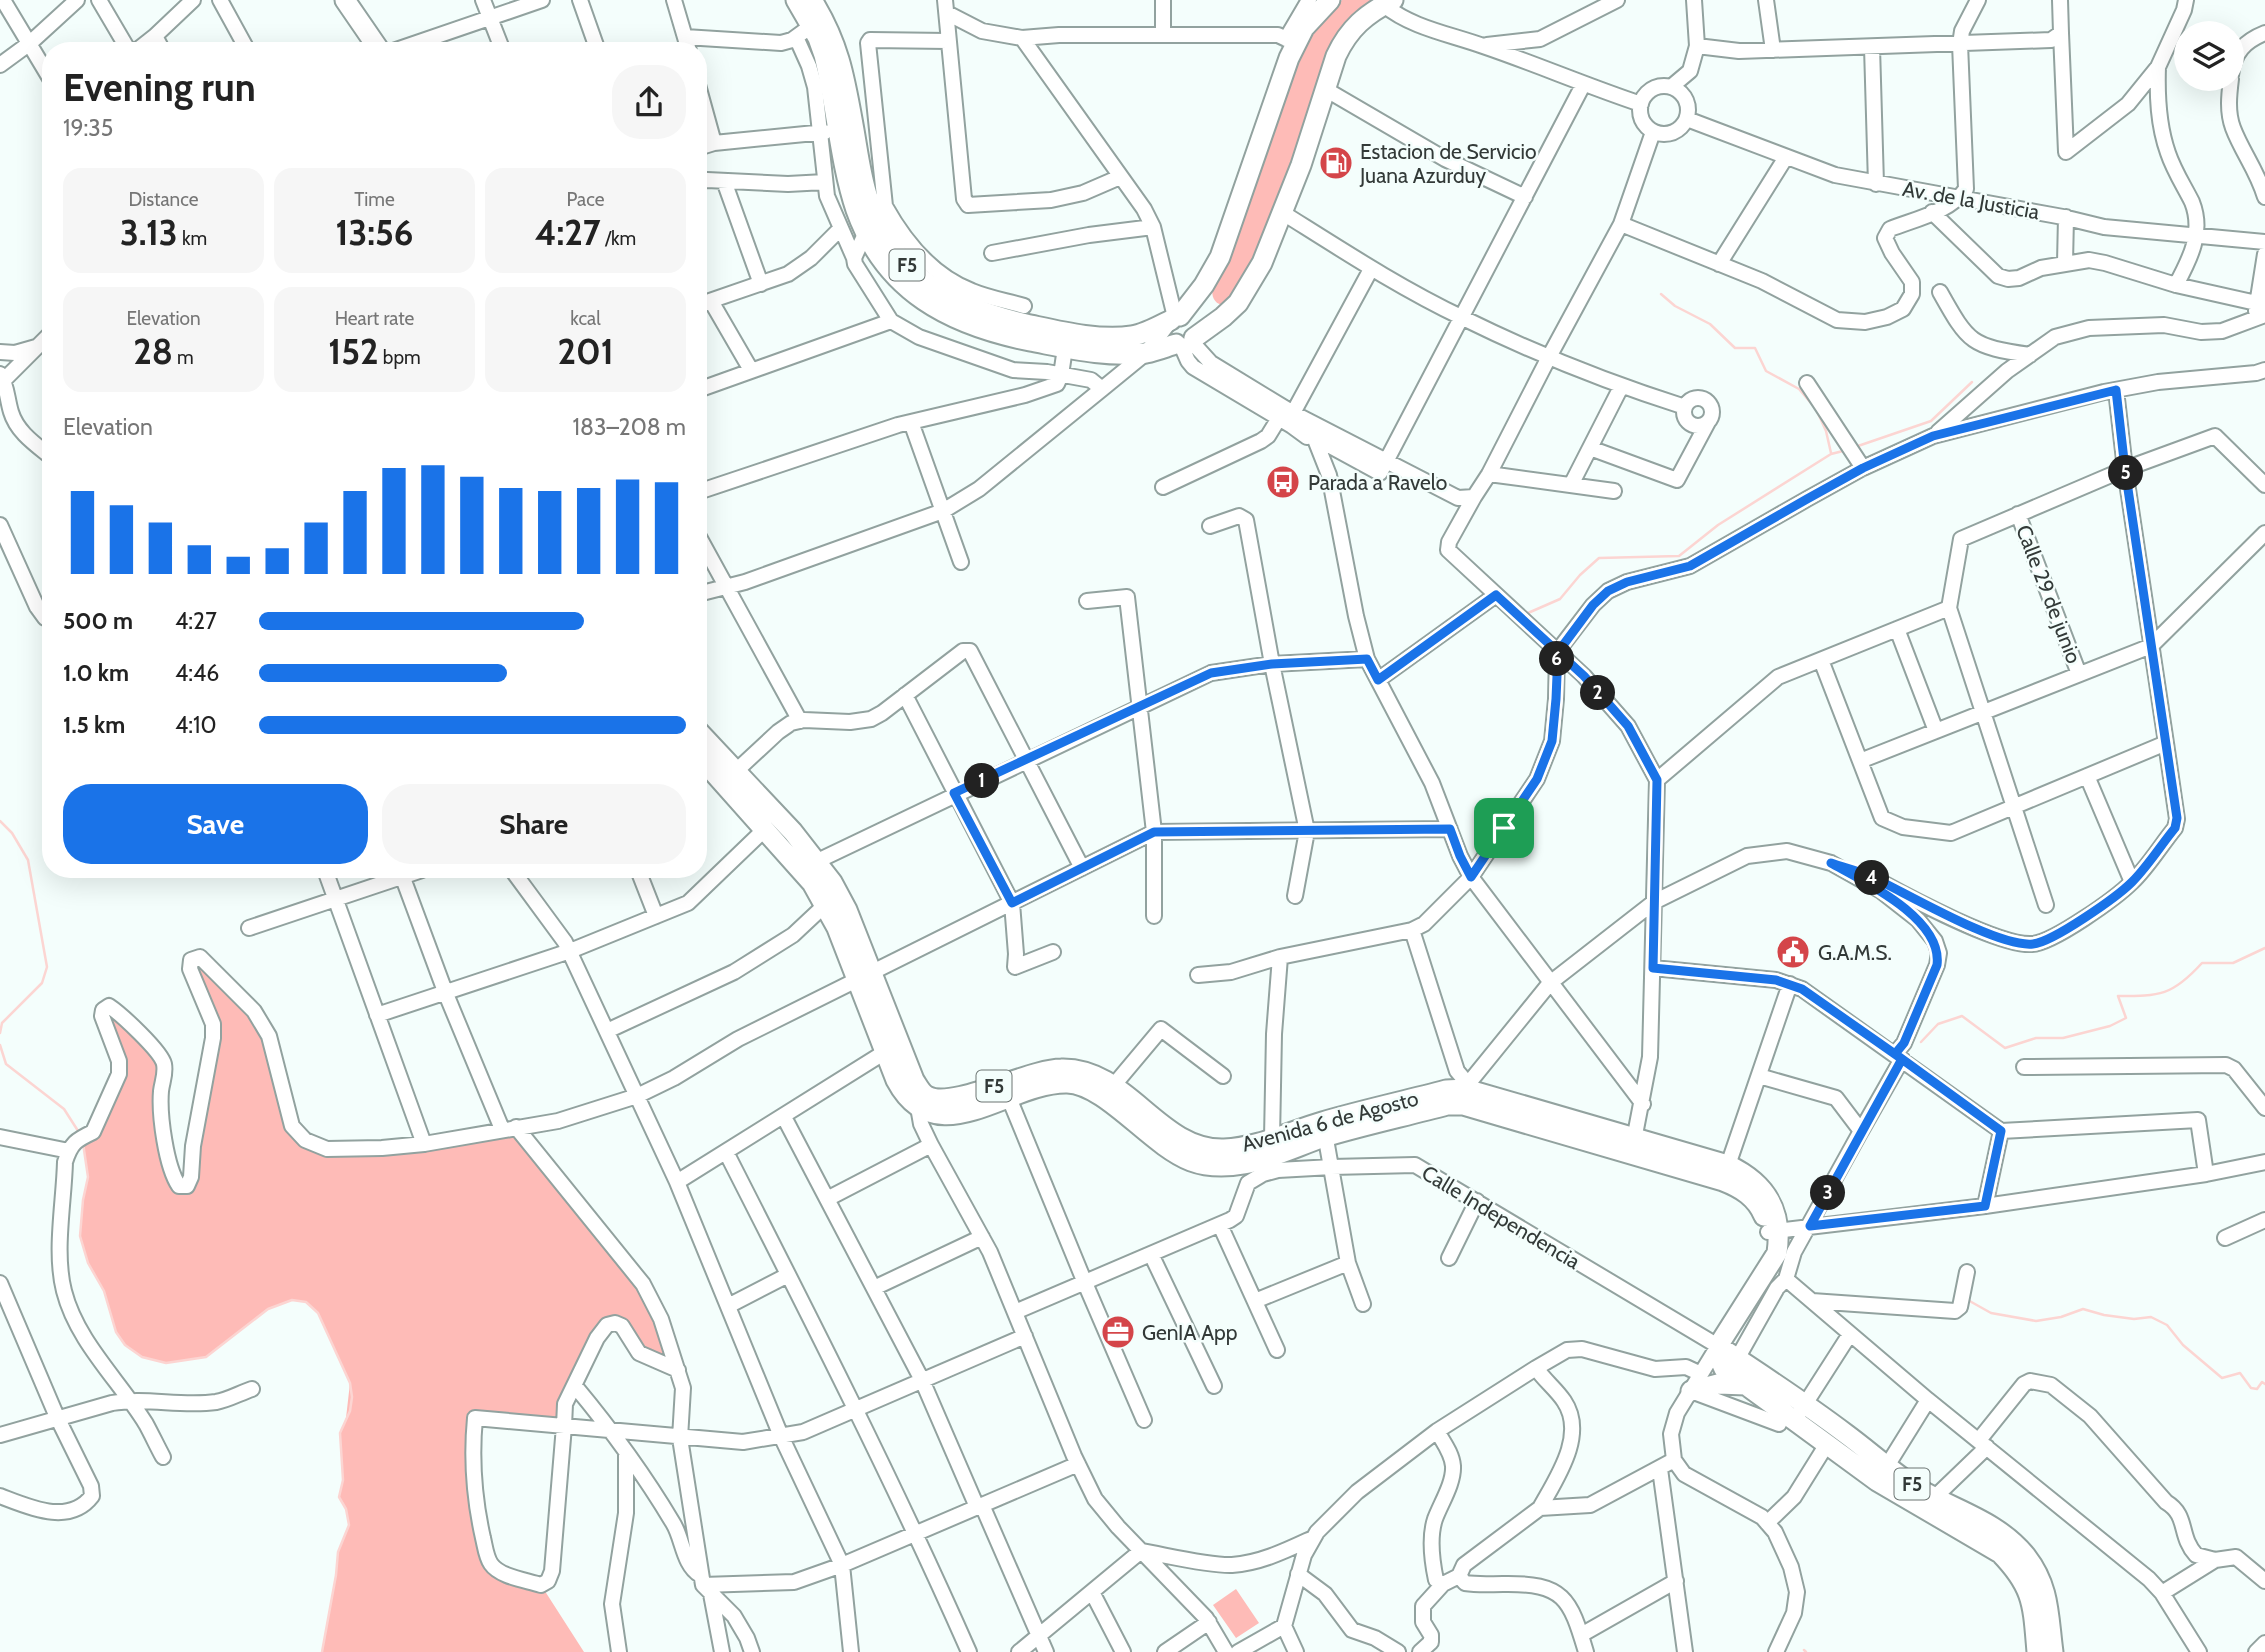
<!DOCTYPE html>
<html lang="en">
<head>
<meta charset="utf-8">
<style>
	:root { --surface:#fff; --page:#f6f6f6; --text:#222; --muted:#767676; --accent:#1a73e8 }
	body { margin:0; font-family:Cabin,sans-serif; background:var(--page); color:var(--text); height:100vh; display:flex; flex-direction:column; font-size:26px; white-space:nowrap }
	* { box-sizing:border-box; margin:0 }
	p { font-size:23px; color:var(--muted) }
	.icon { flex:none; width:38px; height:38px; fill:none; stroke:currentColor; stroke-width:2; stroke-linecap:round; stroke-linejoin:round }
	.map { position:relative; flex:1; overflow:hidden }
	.panel { position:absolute; left:42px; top:42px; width:665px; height:836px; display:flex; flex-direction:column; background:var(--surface); border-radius:28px; box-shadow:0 7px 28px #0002 }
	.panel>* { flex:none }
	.tools { position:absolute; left:2174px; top:21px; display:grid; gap:14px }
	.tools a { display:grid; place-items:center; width:70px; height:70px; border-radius:50%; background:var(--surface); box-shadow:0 7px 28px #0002; font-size:35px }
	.pin { position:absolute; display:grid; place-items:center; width:60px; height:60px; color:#fff; margin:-30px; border-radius:14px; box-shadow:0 4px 10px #0006 }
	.km { position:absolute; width:35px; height:35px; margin:-18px; border-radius:50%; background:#222; color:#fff; font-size:19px; line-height:35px; text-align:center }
	.round { display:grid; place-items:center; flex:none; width:74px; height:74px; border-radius:28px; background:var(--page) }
	.overview { display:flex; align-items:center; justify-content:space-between; height:119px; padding:0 21px }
	h1 { font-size:38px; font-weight:700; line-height:52px }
	.metrics { display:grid; grid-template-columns:repeat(3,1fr); gap:10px; height:119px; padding:7px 21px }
	.metrics div { display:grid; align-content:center; border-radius:18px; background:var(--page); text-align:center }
	.metrics b { font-size:35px; font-weight:700 }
	.metrics small { font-size:19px; font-weight:400 }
	.metrics p { font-size:19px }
	.chart { height:196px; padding:14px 21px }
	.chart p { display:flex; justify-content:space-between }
	.chart svg { width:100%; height:126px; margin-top:7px; stroke:var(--accent); stroke-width:6 }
	.cta { display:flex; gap:14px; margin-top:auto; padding:14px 21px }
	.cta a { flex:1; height:80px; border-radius:28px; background:var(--accent); color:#fff; font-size:28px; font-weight:700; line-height:80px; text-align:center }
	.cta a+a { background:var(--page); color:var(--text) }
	ul { padding:0 21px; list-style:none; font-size:23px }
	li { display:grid; grid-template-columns:112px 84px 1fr; align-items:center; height:52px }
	li i { height:18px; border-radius:9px; background:var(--accent) }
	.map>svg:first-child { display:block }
	.green { fill:#febbb7 }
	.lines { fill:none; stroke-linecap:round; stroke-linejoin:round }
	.stream { stroke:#fcd5d2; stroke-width:2.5 }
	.minor-casing { stroke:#92a29f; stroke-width:18 }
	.highway-casing { stroke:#92a29f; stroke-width:23 }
	.minor { stroke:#fff; stroke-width:14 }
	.highway { stroke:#fff; stroke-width:19 }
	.route-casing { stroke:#fff; stroke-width:14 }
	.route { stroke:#1a73e8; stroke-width:9 }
	.labels { text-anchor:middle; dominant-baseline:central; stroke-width:5; stroke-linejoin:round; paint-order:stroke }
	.shield { fill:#f4fefc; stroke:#6d7573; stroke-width:2 }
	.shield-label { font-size:19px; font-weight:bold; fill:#333a38 }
	.poi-label { font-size:21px; fill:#333a38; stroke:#f4fefc; text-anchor:start }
	.street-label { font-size:21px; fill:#333a38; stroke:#f4fefc }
</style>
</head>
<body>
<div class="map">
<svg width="2265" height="1652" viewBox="0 0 2265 1652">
	<rect width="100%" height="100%" fill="#f4fefc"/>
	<!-- green -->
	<path class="green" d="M1342,0H1379L1359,15L1266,239L1226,306C1212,304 1211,295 1213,283L1299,57C1309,34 1323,17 1342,0Z
		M200,957L254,1011L292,1126L327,1149L516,1127L631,1270L678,1370L651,1359L622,1326L607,1325L597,1338L564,1426L476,1418L488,1559L541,1585L584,1652H322L336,1575L338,1552L349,1525L346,1509L339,1497L343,1480L340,1433L346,1418L350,1383L318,1313L306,1302L292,1300L268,1309L206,1357L166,1363L142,1357L125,1345L116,1332L104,1291L88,1263L80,1236L83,1200L88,1177L82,1138L119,1074L102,1016L109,1006L159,1052L173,1177L187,1185L213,1038L190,969Z
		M1236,1589L1259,1623L1236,1638L1213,1605Z"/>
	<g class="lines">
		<!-- stream -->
		<path class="stream" d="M1661,294L1675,306L1710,324L1735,348H1755L1766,371L1799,389L1816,409L1826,431L1831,453
			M1858,446L1931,421L1972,382
			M1528,613L1560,599L1580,575L1599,558L1679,556L1718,525L1831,454L1843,451
			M0,821L12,833L28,860L47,967L42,983L2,1023L0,1033
			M1921,1042L1938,1024L1962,1016L2005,1048L2036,1038H2063L2110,1026L2126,1018L2118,996C2160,996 2172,996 2202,963H2233L2265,948
			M0,1045L6,1064L64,1109L80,1134
			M83,1143L88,1177L83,1200L80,1236L88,1263L104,1291L116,1332L125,1345L142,1357L166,1363L206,1357L268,1309L292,1300L306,1302L318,1313L350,1383L352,1397L350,1411L340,1433L343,1480L339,1497L346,1509L349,1525L338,1552L336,1575L322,1652
			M1966,1299L1991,1313L2036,1321L2061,1317L2083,1309L2104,1315L2134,1319L2151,1317L2167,1325L2183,1345L2222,1378L2240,1373L2251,1388L2257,1389L2262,1382L2265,1384
			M1804,1650L1806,1652"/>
		<defs>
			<path id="minor" d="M3,0L51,80
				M99,0L129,51
				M220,0L248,51
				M483,0L503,51
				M580,0L598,51
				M674,0L689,51
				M945,0L964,199L968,205L1051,200L1083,193L1120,177
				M1694,0L1697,46
				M1766,0L1773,50
				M1384,5C1412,28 1450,34 1483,46C1536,64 1587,86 1641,104
				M947,13L982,31L1022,38L1059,35H1278L1297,44
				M2061,33L2066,152L2128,104L2158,67L2184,10L2186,0
				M1163,35V0
				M685,37L781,43L792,40L803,32
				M796,37L809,66L815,87L827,196L854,258
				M1022,38L1144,209L1153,227L1175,317
				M1286,39L1309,0
				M948,41L870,40L868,43L885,206C905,242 933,276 972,291C989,298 1007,301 1024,306
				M1487,45L1540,39L1617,0
				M1872,47L1876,184
				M136,51L155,36
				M163,51L155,36L193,0
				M393,51L542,0
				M0,65L30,43L77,0
				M2158,67C2157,96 2158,125 2168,153C2174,171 2184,186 2192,202C2204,232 2190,259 2176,285
				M2231,75C2234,52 2245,41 2265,33
				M2231,79C2229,95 2227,112 2233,128C2242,152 2257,170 2265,197
				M698,85L714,143
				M1640 110a24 24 0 1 1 48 0a24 24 0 1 1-48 0Z
				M1671,87L1690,71L1697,46L1739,51L2051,40L2061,33L2060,0
				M1325,89L1445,159L1525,197
				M1687,119L1835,175L2063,217L2104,227L2265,242
				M698,148L714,143L825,132
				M724,181L761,284
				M698,182L707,180L788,184L825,182
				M1932,212L1998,276L2008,279L2019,278L2041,268L2089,260L2105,263L2176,285L2265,305
				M1283,213C1342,250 1400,288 1463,318C1534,353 1609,383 1685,407
				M1621,224L1762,281L1837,320L1865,322L1887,317L1903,309L1912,294V282L1892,253L1885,238L1890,229C1915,219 1950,212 1966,189L1960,44L1962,31L1978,0
				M866,232L854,258L855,264L891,321L919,337L1013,370L1047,372L1091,380L1102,389
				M992,253L1089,235L1153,227
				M2065,263L2066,217
				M1719,264L1786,157
				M1371,269L1293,413L1458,498L1474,497L1489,474L1549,357L1621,224L1653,132
				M1940,292C1969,344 1971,346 2030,355
				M711,301L751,370
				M698,305L788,274L811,258L840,229
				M2256,311L2265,254
				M1191,341L1211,363L1293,413L1314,437L1329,475L1356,616L1367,659L1432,783L1460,856L1471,877L1643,1104
				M1181,345L1188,361L1193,367L1292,426L1307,437
				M0,352L15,353L36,347
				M0,374C7,385 7,399 11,412C17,432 35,444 51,457
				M4,380L51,333
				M1807,383L1863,468
				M698,390L891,321
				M1684 412a14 14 0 1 1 28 0a14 14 0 1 1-28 0Z
				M911,422L961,562
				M1938,432L2007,371L2055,337L2089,328L2164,325L2201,332L2222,331L2265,315
				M1312,436L1380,473L1583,85
				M1590,448L1677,480L1708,422
				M1489,474L1614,491
				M1571,485L1621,387
				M1163,487L1261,441L1268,436L1279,418
				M698,492L898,425L1025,395L1057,384L1061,375L1065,348
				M1474,497L1449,542L1448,550L1584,676L1628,726L1657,780L1650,1057L1633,1145
				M2018,514L2079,674
				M0,525L37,607L45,618L51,620
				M1210,526L1239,516L1246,520L1272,664L1307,831L1295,896
				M698,535L800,721
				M698,594L745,582L943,511L979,489L1102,389L1146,353L1168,324
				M1087,601L1127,597L1154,832V916
				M1897,629L1936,731
				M1821,660L1882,818L1903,827L1951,833L2166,743L2125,469L2116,390
				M1378,680L1496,595
				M905,695L1012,903L1016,954L1015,967L1053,952
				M1860,761L2151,646L2265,533
				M736,771L778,732L791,723L804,720L850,722L871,719L882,713L963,651H970L1082,868
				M2087,776L2132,882
				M1657,780L1778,677L1949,608
				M809,865L1211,673L1272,664L1367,659
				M325,870L424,1144
				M400,870L446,994L502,1129
				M512,870L565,942L677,1182L781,1436L842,1565L851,1652
				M638,870L656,916
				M1879,881C1910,898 2000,946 2032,944C2053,943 2116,898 2132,882C2148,867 2161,845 2175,828L2177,819L2166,743
				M2046,905L1949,608L1961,539L2125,469L2215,436L2265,485
				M249,928L422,870
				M1412,930L1457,1071L1468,1084
				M1653,968L1776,980L1802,989L2001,1131L2198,1120L2206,1174
				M1198,975L1231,972L1280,957L1412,930L1424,924L1471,877L1537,779L1552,741L1556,699L1557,652L1593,605L1608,591L1627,582L1690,566L1807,499L1863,468L1933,436L2104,392L2158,382L2256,373L2265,370
				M377,1015L570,951L688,903L765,829
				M607,1031L734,972L793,935L825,905
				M2024,1067L2226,1065L2234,1069L2265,1108
				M1114,1085L1161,1029L1223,1076
				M1464,1096L1468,1084L1550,983L1654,902L1747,856L1787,851L1831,863L1881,891L1918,920L1935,941L1939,953L1937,965L1904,1043L1895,1054
				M1009,1098L1085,1283L1144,1420
				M918,1107L921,1124L931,1145L990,1252L1074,1456L1095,1499L1118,1527L1206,1618L1226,1652
				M784,1117L827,1199
				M516,1127L643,1284L661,1319L683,1388L680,1438L703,1585L734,1616L747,1638L752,1652
				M1324,1128L1348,1263L1363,1304
				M1861,1131L1902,1059
				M0,1137L69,1151
				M1272,1138L1274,1034L1280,957
				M931,1145L827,1199L922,1380L977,1507
				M726,1152C810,1317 894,1482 969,1652
				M1726,1171L1790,984
				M677,1182L885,1052
				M1985,1206L2001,1131
				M1220,1225L1277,1350
				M1768,1232L1985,1206L2206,1174L2265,1162
				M2225,1238L2265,1220
				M1151,1254L1214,1386
				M1449,1258L1477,1201
				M1786,1279L1928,1400L2149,1579L2162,1593L2199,1652
				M0,1283L57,1417L91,1486L92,1496C69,1526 29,1507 0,1496
				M874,1288L982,1237
				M1255,1301L1348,1263
				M1812,1301L1955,1311L1960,1307L1967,1272
				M728,1306L788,1275
				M1015,1312L1230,1220L1236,1216L1248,1183L1263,1174L1278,1170L1332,1167L1415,1165L1718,1346L1677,1413L1671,1434L1674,1460L1684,1474L1762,1517L1775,1532L1791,1567L1797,1592L1794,1613L1776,1652
				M1737,1359L1777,1288L1786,1279L1794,1252L1861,1131L1836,1098L1759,1076
				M1536,1368C1544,1380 1556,1389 1564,1401C1587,1435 1556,1479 1540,1508
				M678,1370L639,1353L622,1326L615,1323L607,1325L597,1338L565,1404L564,1426L552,1571L548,1581L541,1585C526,1580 500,1577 491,1564C486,1557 485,1546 483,1538C474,1498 471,1459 475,1418L743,1442L803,1432L1025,1336
				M575,1386C610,1428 645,1476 673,1523C683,1539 683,1565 700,1575
				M1691,1391L1779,1424
				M1800,1412L1850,1334
				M1437,1431C1443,1442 1452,1453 1453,1466C1454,1483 1441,1503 1435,1519C1429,1537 1432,1561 1436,1580L1443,1584L1459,1576
				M0,1435L112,1403C146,1397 181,1407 216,1402C228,1400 240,1393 252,1389
				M1979,1440L2024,1384L2030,1381L2051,1385L2090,1416L2166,1502C2189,1516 2178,1535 2196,1555L2215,1560L2236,1557L2265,1581
				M163,1457C157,1446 152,1435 146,1424C119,1380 77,1342 64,1291C54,1252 64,1202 65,1162C71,1143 76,1140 93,1132L119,1074V1061L102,1016L103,1010L109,1006C121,1014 161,1051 164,1064C166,1074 162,1082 161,1091C159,1115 166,1167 179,1186H187L191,1177L193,1146L213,1038V1024L190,969L191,960L200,957L254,1011L269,1036L292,1126L305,1140L327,1149L382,1148L424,1144L558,1121L637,1096L674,1078L738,1039L1154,832L1450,829
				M1660,1469L1685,1652
				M1882,1474L1928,1400
				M1931,1504L1935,1497L1987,1447
				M982,1505L1046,1652
				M1767,1523L1794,1497L1827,1444
				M1298,1574L1325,1594L1352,1630L1375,1638L1398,1652
				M703,1585L794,1582L842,1565L1078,1464
				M1092,1592L1123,1652
				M2162,1593L2215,1560
				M711,1594L722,1652
				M1284,1626L1304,1555L1317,1532L1357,1492L1437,1431L1536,1368L1567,1350L1582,1349L1655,1369L1686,1367L1701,1374
				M1581,1635L1676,1581
				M619,1652L612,1604L626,1513V1455
				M1019,1652L1141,1551C1165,1555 1209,1566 1232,1565C1261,1563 1287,1550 1313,1538
				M1165,1652L1209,1622
				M1238,1652L1284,1626L1296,1652
				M1420,1652L1431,1642V1635L1423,1622V1606L1443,1584
				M1586,1652C1570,1598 1564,1583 1503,1584C1490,1584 1478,1585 1465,1583L1459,1576L1464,1565L1540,1508L1590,1505L1674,1460
				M2256,1652L2265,1643"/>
			<path id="highway" d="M345,0L380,51
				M796,0L818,38L824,55C836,104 840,163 856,210C885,292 950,325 1030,341C1067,348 1107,358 1146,353C1156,351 1166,347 1176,344
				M812,0C840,45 845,80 854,130C858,153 861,177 868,198C897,278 948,306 1026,324C1059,331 1098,341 1132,336C1145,334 1159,326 1171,320
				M1180,316L1204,285L1220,257L1289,58L1304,28L1330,0
				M1194,338L1223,317L1238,303L1262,263L1301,165L1336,56C1349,28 1366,14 1393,0
				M698,731L793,832L832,882L847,910L914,1080C918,1086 921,1093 927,1096C952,1110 1030,1069 1061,1069C1128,1067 1158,1151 1224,1149C1257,1148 1291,1131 1322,1122C1363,1110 1405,1101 1446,1090L1466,1089L1728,1165C1766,1183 1783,1210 1777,1253L1718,1346L1720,1360L1724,1369L1877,1481L2000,1553C2034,1588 2033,1605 2037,1652
				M698,755L812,883L837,928L896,1080C937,1157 1007,1082 1067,1083C1106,1084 1151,1146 1191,1161C1207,1167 1227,1167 1244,1164C1271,1159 1298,1146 1324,1137C1364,1125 1406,1116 1447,1105H1463L1723,1181C1741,1188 1756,1197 1764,1216
				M1718,1346C1761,1374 1805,1403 1846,1434C1869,1451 1890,1470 1914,1486C1952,1510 1996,1519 2026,1556C2050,1587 2048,1615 2053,1652
				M1691,1391L1718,1384L1746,1385"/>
		</defs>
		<!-- minor casing -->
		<use href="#minor" class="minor-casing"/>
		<!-- highway casing -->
		<use href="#highway" class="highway-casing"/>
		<!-- minor -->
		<use href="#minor" class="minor"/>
		<!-- highway -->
		<use href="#highway" class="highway"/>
	</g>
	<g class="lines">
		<defs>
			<path id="route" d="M1504,828L1471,877L1460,856L1450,829L1154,832L1012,903L954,793L1211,673L1272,664L1367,659L1378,680L1496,595L1584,676L1628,726L1657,780L1653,968L1776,980L1802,989L1902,1059L1810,1226L1985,1206L2001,1131L1895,1054L1904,1043L1937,965C1943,919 1865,882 1831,863C1845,868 1859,871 1872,877C1906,893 1999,948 2033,944C2053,942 2117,897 2132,882C2148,866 2161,845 2175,828L2177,818L2125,469L2116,390L1933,436L1863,468L1807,499L1690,566L1627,582L1608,591L1593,605L1558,652L1556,699L1552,741L1537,779L1504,828"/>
		</defs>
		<!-- route casing -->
		<use href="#route" class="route-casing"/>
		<!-- route -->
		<use href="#route" class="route"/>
	</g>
	<!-- icons -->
	<defs>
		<symbol id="fuel-disc" viewBox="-11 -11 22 22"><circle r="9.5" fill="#d44549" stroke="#f4fefc"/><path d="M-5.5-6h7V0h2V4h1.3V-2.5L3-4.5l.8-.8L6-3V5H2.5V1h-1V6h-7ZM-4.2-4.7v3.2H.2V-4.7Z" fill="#fff"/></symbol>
		<symbol id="bus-disc" viewBox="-11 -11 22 22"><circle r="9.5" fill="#d44549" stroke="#f4fefc"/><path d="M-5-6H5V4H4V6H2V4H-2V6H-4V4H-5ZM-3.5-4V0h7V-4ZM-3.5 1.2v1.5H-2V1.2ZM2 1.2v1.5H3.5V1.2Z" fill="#fff"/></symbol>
		<symbol id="civic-disc" viewBox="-11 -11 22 22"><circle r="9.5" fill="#d44549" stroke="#f4fefc"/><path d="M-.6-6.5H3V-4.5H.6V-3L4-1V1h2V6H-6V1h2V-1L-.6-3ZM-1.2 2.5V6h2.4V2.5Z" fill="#fff"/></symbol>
		<symbol id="office-disc" viewBox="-11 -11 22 22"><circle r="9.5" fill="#d44549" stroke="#f4fefc"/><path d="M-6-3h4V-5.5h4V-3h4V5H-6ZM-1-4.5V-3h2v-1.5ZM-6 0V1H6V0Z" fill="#fff"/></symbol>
	</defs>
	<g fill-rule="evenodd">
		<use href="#fuel-disc" x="1317" y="144" width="38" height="38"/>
		<use href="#bus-disc" x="1264" y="463" width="38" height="38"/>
		<use href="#civic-disc" x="1774" y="933" width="38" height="38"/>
		<use href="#office-disc" x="1099" y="1313" width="38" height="38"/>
	</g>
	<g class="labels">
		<!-- shield labels -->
		<g class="shield">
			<rect x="889.5" y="249.5" width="35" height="31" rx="5"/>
			<rect x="976.5" y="1070.5" width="35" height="31" rx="5"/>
			<rect x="1894.5" y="1468.5" width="35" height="31" rx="5"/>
		</g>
		<g class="shield-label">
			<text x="907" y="265">F5</text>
			<text x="994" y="1086">F5</text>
			<text x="1912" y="1484">F5</text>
		</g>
		<!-- poi labels -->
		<g class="poi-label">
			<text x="1360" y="151">Estacion de Servicio<tspan x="1360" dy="24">Juana Azurduy</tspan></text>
			<text x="1308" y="482">Parada a Ravelo</text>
			<text x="1818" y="952">G.A.M.S.</text>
			<text x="1142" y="1332">GenIA App</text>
		</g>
		<!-- street labels -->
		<g class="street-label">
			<text transform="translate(1971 200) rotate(10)">Av. de la Justicia</text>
			<text transform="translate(2049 594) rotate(69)">Calle 29 de junio</text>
			<text transform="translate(1330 1121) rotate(-15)">Avenida 6 de Agosto</text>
			<text transform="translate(1501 1217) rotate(31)">Calle Independencia</text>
		</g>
	</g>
</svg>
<div class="tools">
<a><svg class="icon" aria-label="layers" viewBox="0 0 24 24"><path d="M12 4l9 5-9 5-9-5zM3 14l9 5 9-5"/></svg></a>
</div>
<div class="pin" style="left:1504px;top:828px;background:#1e9e55"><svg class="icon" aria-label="arrive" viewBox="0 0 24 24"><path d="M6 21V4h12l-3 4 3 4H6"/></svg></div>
<b class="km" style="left:982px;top:781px">1</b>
<b class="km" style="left:1598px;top:693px">2</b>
<b class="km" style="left:1828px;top:1193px">3</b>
<b class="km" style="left:1872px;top:878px">4</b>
<b class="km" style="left:2126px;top:473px">5</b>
<b class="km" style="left:1557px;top:659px">6</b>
<section class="panel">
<div class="overview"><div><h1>Evening run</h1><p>19:35</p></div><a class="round"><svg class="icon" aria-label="share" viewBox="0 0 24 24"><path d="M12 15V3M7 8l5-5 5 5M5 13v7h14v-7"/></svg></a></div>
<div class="metrics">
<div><p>Distance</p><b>3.13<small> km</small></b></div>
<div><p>Time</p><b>13:56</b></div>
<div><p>Pace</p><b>4:27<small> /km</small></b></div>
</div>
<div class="metrics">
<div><p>Elevation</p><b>28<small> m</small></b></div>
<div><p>Heart rate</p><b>152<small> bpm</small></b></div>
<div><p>kcal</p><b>201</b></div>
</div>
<div class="chart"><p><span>Elevation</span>183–208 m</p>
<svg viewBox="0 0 160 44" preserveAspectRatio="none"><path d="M5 44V15M15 44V20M25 44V26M35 44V34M45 44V38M55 44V35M65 44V26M75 44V15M85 44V7M95 44V6M105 44V10M115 44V14M125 44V15M135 44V14M145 44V11M155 44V12"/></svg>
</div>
<ul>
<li><b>500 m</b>4:27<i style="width:76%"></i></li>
<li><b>1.0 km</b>4:46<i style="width:58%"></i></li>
<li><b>1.5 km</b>4:10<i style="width:100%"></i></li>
</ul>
<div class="cta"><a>Save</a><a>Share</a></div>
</section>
</div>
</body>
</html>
